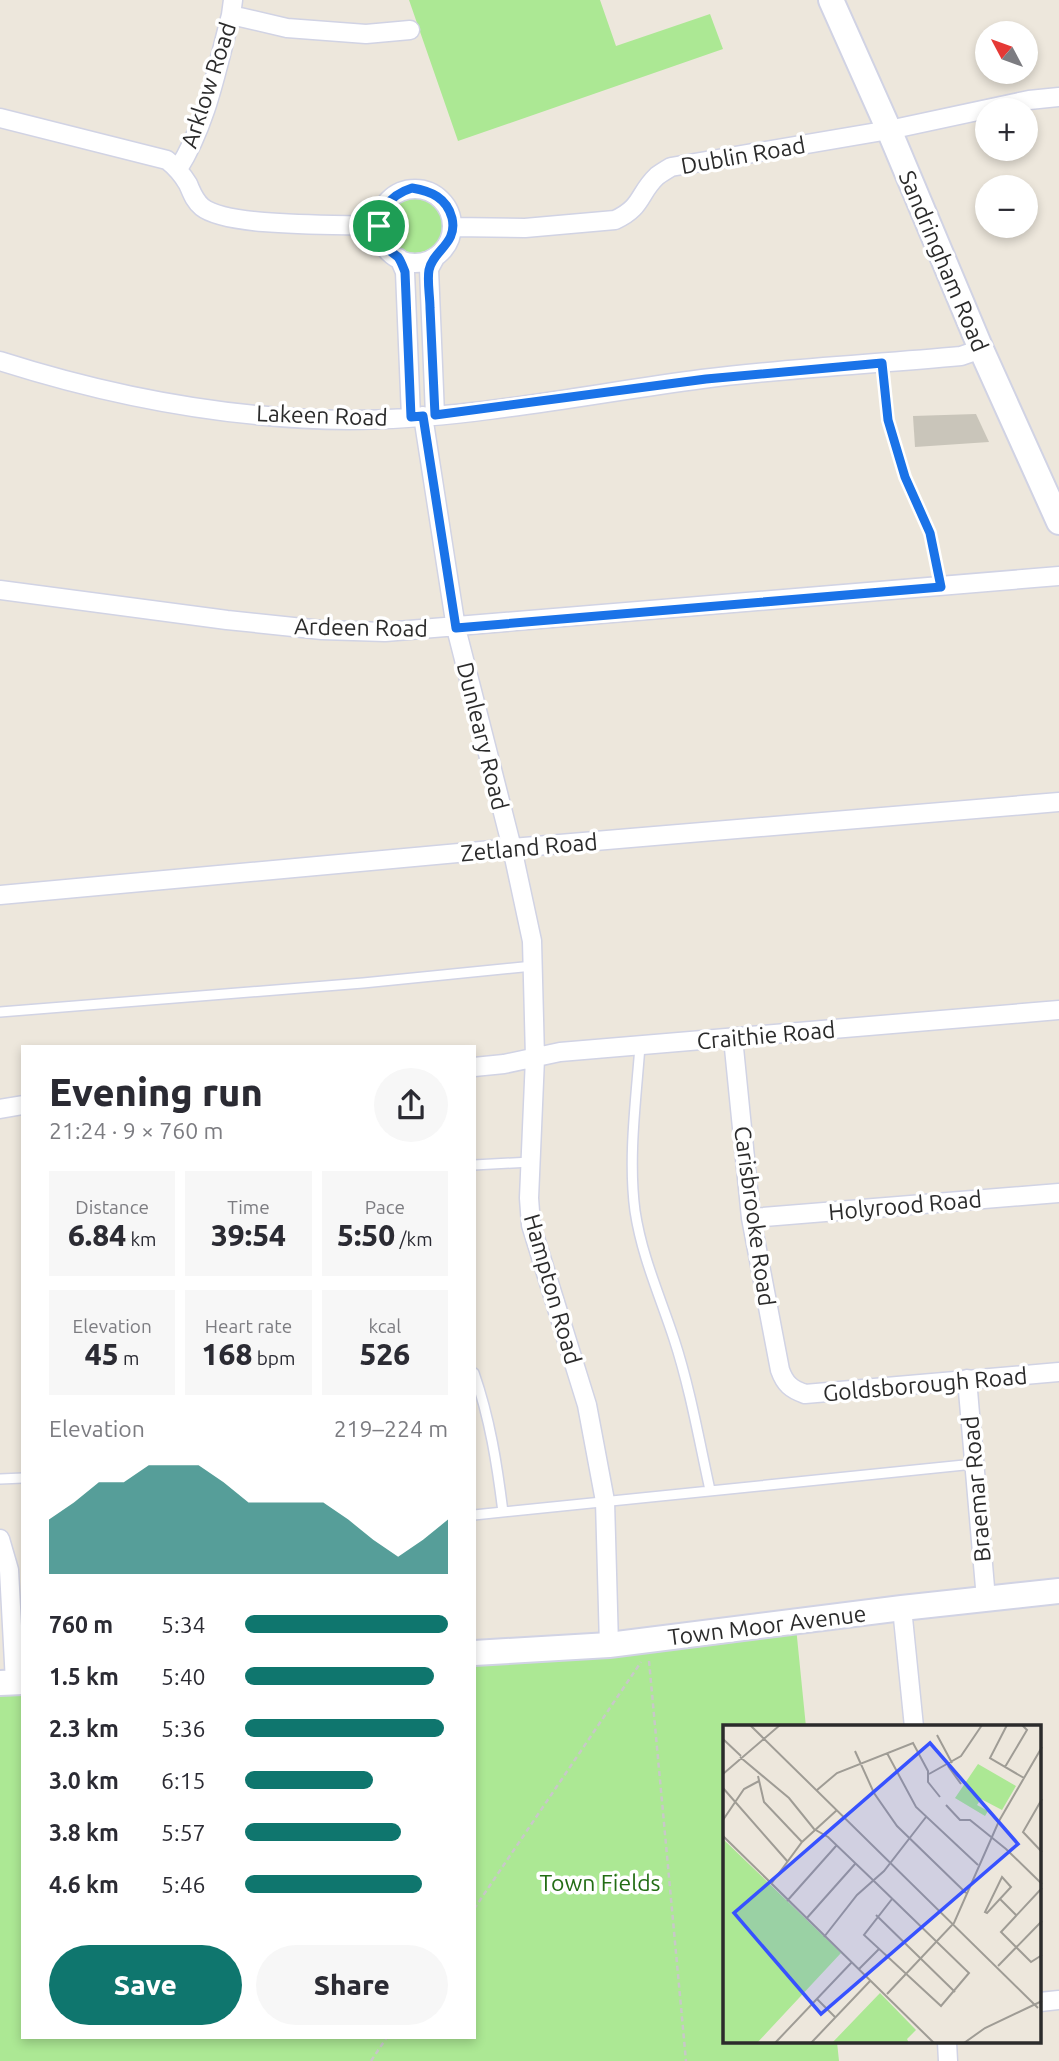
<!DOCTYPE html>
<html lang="en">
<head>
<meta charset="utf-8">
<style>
	:root { --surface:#fff; --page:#f7f7f7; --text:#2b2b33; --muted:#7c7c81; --accent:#0f766e }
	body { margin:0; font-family:Ubuntu,sans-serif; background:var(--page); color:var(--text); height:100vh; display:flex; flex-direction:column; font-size:26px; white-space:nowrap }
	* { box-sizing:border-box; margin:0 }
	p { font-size:23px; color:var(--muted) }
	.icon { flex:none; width:38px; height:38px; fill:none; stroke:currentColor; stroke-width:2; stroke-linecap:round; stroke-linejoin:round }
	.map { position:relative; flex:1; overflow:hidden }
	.details { position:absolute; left:21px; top:1045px; width:455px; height:994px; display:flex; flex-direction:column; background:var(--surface); border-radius:0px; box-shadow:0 4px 10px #0003 }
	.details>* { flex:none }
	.needle { width:46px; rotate:311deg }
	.controls { position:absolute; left:975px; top:21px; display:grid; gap:14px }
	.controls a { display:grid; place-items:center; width:63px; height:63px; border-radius:50%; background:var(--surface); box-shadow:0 4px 10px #0003; font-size:35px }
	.pin { position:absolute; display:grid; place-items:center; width:60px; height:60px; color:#fff; margin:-30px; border:4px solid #fff; border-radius:50%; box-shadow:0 2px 7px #0007 }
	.round { display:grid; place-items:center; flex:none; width:74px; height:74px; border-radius:37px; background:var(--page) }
	.headline { display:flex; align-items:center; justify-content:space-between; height:119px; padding:0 28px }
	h1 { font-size:38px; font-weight:800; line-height:52px }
	.figures { display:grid; grid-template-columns:repeat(3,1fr); gap:10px; height:119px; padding:7px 28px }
	.figures div { display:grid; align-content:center; border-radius:0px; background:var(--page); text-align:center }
	.figures b { font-size:30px; font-weight:800 }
	.figures small { font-size:19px; font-weight:400 }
	.figures p { font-size:19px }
	.chart { height:196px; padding:14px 28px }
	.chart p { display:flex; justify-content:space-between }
	.chart svg { width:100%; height:126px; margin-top:7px; fill:var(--accent); opacity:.7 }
	.cta { display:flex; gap:14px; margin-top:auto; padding:14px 28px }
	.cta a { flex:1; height:80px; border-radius:42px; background:var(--accent); color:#fff; font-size:28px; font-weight:800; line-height:80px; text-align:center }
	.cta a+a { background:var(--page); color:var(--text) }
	ul { padding:0 28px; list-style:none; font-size:23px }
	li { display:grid; grid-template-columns:112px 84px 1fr; align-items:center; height:52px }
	li i { height:18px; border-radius:9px; background:var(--accent) }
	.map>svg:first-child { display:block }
	.green { fill:#ace894 }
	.building { fill:#c9c5ba }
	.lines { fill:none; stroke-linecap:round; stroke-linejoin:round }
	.lane-casing { stroke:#d1d3e4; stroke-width:12 }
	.street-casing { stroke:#d1d3e4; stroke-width:21 }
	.secondary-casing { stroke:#d1d3e4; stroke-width:28 }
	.path { stroke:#c8c8c8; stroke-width:2.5; stroke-dasharray:5 3.5; stroke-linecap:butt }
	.lane { stroke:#fff; stroke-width:9 }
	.street { stroke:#fff; stroke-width:18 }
	.secondary { stroke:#fff; stroke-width:24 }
	.route-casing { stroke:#fff; stroke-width:14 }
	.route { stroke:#1a73e8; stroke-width:9 }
	.labels { text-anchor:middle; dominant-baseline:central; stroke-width:7; stroke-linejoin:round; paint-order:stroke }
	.street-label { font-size:23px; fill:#2b2b2b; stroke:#fff }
	.park-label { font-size:23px; fill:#236d15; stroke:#fff }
	.inset-road { fill:none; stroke:#9f9c95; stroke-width:2 }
	.view { fill:#3752ff; fill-opacity:0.15; stroke:#3752ff; stroke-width:3.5 }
	.inset-edge { fill:none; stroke:#2b2b2b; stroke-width:3.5 }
</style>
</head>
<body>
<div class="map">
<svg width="1059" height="2061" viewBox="0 0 1059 2061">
	<rect width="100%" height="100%" fill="#ede7dc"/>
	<!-- green -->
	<path class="green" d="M409,0H600L616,46L710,14L723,49L458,141Z
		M387 225a28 28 0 1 1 56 0a28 28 0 1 1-56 0Z
		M796,1627L806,1727H725V2042H837L839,2061H0V1684L23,1682V2037H474V1653Z"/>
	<!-- building -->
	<path class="building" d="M976,414L989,442L915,447L913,416Z"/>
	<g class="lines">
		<defs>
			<path id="lane" d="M882,363L888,420L905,477L930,533L941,587
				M0,1012L363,983L533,966
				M640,1046C636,1100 628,1158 635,1211C642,1257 660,1296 674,1339C690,1388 699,1440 710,1490
				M474,1165L531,1162
				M474,1373C490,1419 497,1464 503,1512
				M0,1479L23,1478
				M474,1515L974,1464"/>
			<path id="street" d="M231,15L287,28L366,34L410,30
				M0,118L167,160C176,167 182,174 188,184C192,193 194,200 202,207C228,228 342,224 379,226
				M178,169C207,124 217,67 231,15L233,0
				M378 226a37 37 0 1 1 74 0a37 37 0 1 1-74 0Z
				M452,227L525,228L615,220C643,207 638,194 657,176C661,173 666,170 671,167L889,130L1029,100L1059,97
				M399,258L405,272L411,417
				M0,361C113,397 230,419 349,420C465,420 587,394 702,379C788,368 875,364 961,356L981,349
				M435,415L429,269L436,256
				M423,416L456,628L512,848L532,941L535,1058L529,1198L531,1225L587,1405L605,1501L609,1645
				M0,590L227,620L322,630L385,632L1059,576
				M0,895L512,848L1059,802
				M733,1038L751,1218L780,1370C785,1384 791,1389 805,1394L1059,1372
				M474,1067L504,1064L560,1052L1059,1010
				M0,1109L23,1105
				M751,1218L1059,1193
				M967,1379L986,1599
				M0,1539L9,1570L15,1682
				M902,1608L914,1727
				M1040,2002L1059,2000
				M947,2042L948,2061"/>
			<path id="secondary" d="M831,0L889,130L981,349L1059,522
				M474,1653L609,1645L902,1608L1059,1591
				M0,1683L23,1682"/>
		</defs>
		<!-- lane casing -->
		<use href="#lane" class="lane-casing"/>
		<!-- street casing -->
		<use href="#street" class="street-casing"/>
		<!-- secondary casing -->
		<use href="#secondary" class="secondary-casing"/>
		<!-- path -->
		<path class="path" d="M649,1661L686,2061
			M474,1909L641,1662
			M371,2061L387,2037"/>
		<!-- lane -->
		<use href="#lane" class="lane"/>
		<!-- street -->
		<use href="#street" class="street"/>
		<!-- secondary -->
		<use href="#secondary" class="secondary"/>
	</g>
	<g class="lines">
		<defs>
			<path id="route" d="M412,188C431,191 447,198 452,218C458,244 433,250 429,270C427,281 430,296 430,308C432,344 433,379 435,415L706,379L882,363L888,420L905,477L930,533L941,587L456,628L423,416L411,417L405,272C403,267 401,261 398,257C392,252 386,249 382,242C370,217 389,195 412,188Z"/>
		</defs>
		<!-- route casing -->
		<use href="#route" class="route-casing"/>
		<!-- route -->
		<use href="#route" class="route"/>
	</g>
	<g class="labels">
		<!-- street labels -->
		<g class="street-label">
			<text transform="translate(208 85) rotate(-72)">Arklow Road</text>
			<text transform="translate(743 155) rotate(-10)">Dublin Road</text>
			<text transform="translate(944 261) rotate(67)">Sandringham Road</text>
			<text transform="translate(322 415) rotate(2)">Lakeen Road</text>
			<text transform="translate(361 627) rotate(1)">Ardeen Road</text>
			<text transform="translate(483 736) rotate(76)">Dunleary Road</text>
			<text transform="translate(529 847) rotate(-5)">Zetland Road</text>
			<text transform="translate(766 1035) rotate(-5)">Craithie Road</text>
			<text transform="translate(905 1205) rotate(-5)">Holyrood Road</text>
			<text transform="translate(755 1216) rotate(82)">Carisbrooke Road</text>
			<text transform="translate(553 1289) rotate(74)">Hampton Road</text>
			<text transform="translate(925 1384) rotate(-5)">Goldsborough Road</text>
			<text transform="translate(976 1489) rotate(-95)">Braemar Road</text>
			<text transform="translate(767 1625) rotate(-7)">Town Moor Avenue</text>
		</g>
		<!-- park labels -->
		<g class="park-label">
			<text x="600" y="1882">Town Fields</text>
		</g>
	</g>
	<!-- overview -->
	<g transform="translate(723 1725)">
		<rect width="318" height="318" fill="#ede7dc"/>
		<path d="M255,39L293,61L279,85L258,74L254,80L265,86L262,91L232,73ZM0,114L118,228L34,318H0ZM157,268L193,305L184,314L186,318H109Z" fill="#ace894"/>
		<path class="inset-road" d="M27,0L315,283M284,0L267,33L301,53M214,10L229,38M0,14L18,31M132,26L151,68L174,101L243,168M164,28L193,82L255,140M17,32L66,73L91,104L105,112L153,158L246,248L218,281L141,210L169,174M225,41L238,59M282,42L304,5L299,0M0,49L57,0M206,49L238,31L259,0M35,51L41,77L79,117M0,63L65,137M94,65L114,48L190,18L205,46V57L217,72M319,74L300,107L319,127M223,80L237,95H247L283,124L319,159M0,95L21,64L36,56M0,111L211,318M279,152L288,162L264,188L262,187ZM48,159L79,117L114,85M319,163L278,207L308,237L319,230M277,174L293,190M64,176L113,121M153,190L232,267M83,194L132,139M101,212L134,170L161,146L203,92M275,241L319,196M136,244L156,224M164,269L231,198L276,96L319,22M94,274L113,293M52,318L129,237M88,318L148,255M241,318L262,303L319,276"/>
		<path class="view" d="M207,18L295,119L98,289L11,188Z"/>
		<rect width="318" height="318" class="inset-edge"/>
	</g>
</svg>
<div class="controls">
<a><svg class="needle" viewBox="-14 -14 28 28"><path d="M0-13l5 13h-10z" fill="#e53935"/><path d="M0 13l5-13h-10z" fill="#7c7c81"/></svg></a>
<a>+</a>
<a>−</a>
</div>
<div class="pin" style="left:379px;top:226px;background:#1e9e55"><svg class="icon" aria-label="arrive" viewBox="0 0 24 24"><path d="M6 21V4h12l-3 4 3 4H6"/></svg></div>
<section class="details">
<div class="headline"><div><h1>Evening run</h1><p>21:24 · 9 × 760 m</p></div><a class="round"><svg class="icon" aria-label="share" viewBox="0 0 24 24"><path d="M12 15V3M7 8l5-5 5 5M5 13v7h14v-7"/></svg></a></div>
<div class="figures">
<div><p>Distance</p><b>6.84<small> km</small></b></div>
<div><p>Time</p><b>39:54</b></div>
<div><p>Pace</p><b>5:50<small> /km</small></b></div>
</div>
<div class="figures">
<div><p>Elevation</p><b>45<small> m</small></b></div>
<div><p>Heart rate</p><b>168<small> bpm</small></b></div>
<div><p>kcal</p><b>526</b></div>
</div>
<div class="chart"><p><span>Elevation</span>219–224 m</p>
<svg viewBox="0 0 160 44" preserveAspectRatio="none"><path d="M0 44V25L10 19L20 12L30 12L40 6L50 6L60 6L70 12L80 19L90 19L100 19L110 19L120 25L130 32L140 38L150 32L160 25V44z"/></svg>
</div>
<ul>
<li><b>760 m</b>5:34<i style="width:100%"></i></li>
<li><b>1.5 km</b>5:40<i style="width:93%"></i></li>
<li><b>2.3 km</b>5:36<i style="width:98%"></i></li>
<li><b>3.0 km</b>6:15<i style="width:63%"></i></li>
<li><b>3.8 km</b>5:57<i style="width:77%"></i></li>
<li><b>4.6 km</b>5:46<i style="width:87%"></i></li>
</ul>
<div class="cta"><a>Save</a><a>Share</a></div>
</section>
</div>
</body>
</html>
